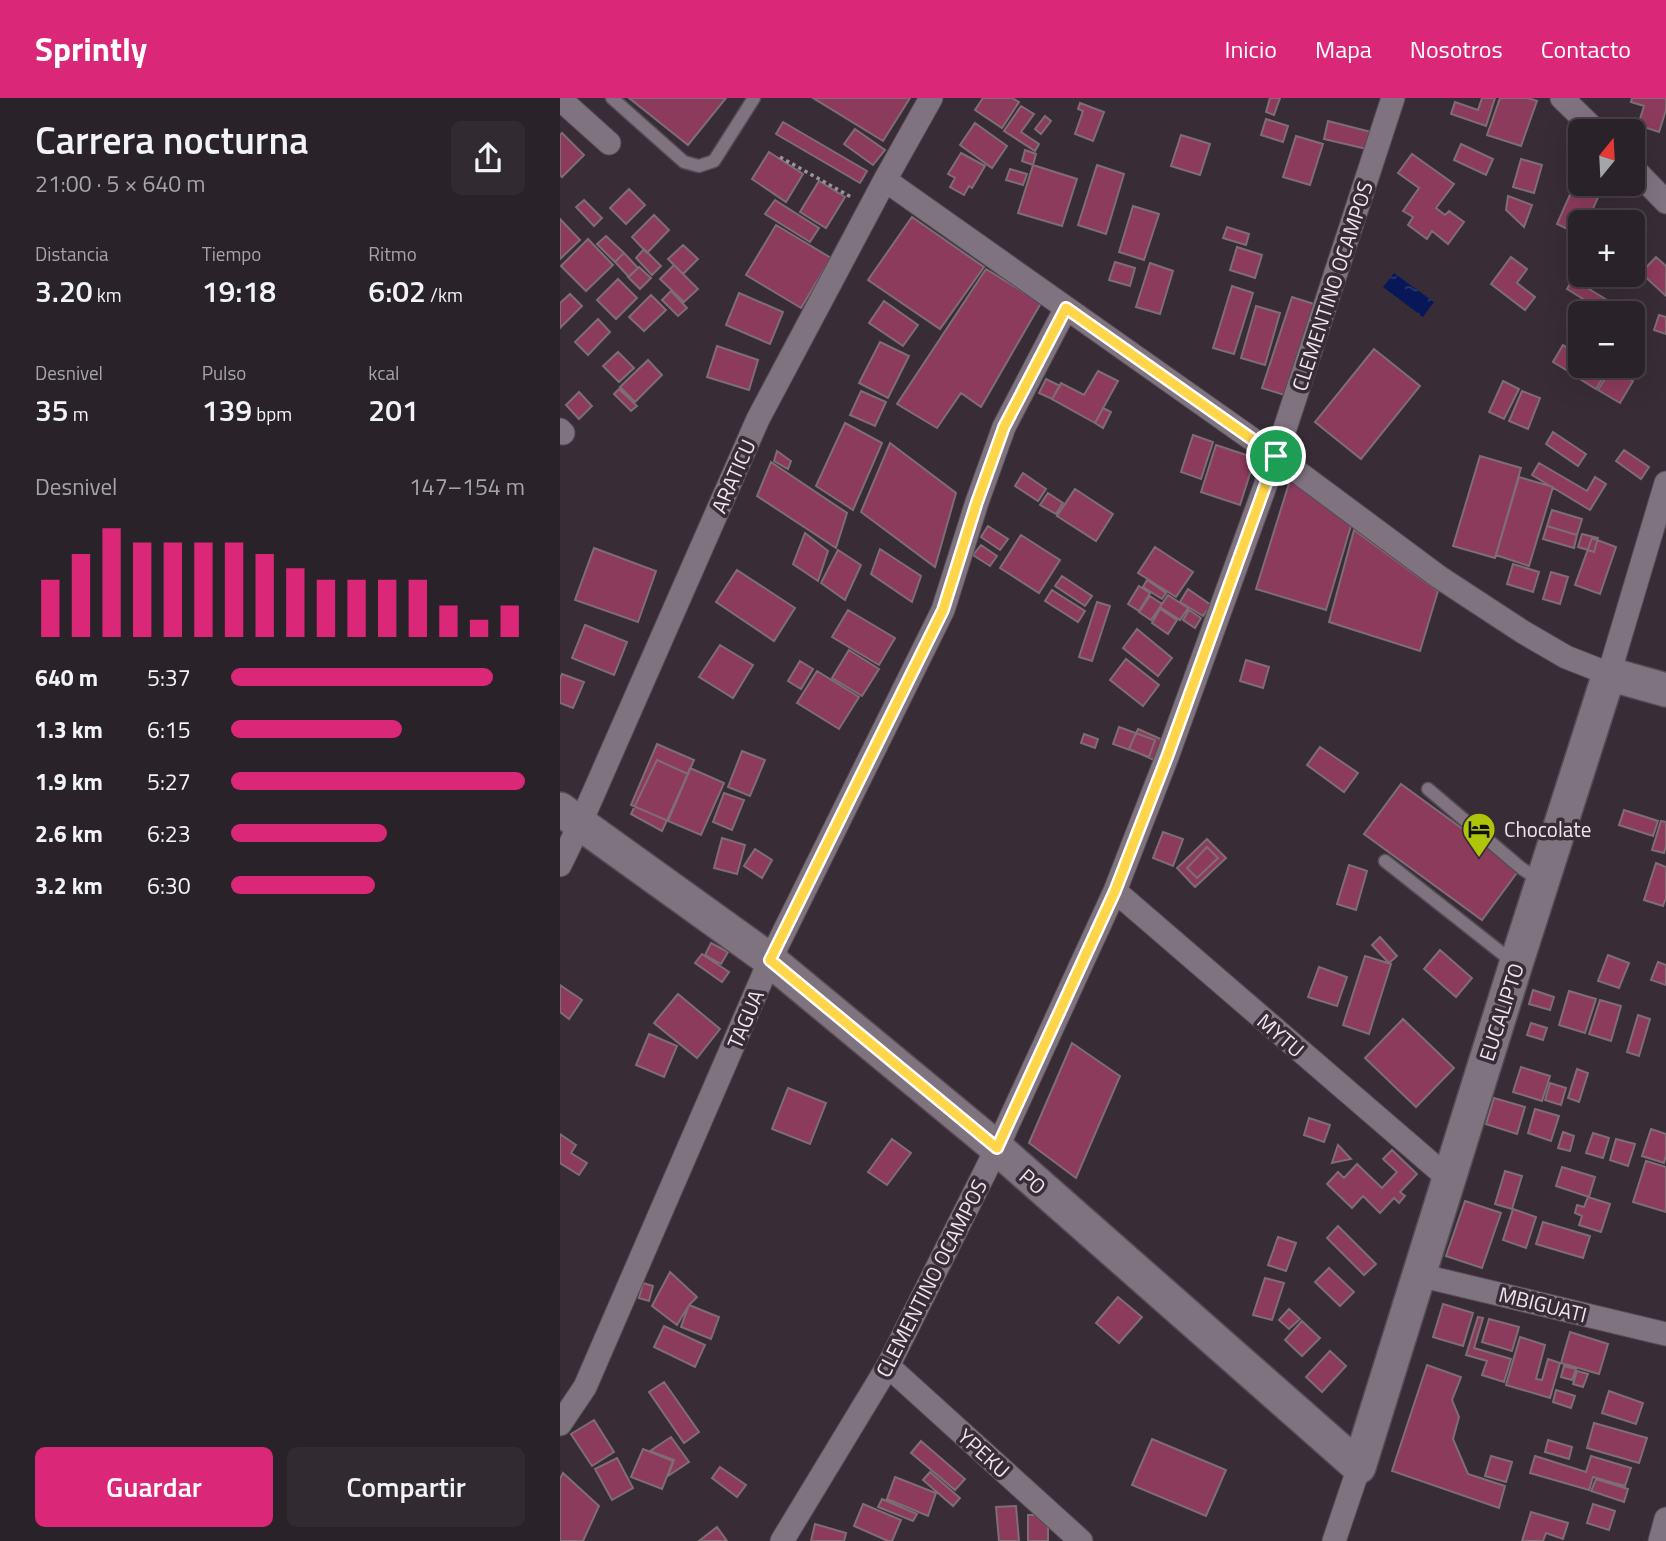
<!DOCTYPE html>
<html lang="es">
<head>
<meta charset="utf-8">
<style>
	:root { --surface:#2a2229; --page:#322a31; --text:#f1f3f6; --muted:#a5a4a8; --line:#463f46; --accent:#db2777 }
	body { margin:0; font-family:"Titillium Web",sans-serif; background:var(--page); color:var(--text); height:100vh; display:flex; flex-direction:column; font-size:26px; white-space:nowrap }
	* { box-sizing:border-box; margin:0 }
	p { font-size:23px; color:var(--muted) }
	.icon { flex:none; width:38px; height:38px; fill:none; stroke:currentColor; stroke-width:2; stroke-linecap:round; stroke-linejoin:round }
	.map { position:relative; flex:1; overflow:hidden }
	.details { display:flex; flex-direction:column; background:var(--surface); width:560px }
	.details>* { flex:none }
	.needle { width:46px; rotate:18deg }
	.controls { position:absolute; left:1008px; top:21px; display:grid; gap:14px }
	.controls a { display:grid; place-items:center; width:77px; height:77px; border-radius:10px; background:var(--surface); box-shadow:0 7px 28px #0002,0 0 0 2px var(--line); font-size:35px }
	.pin { position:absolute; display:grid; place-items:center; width:60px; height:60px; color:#fff; margin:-30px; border:4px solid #fff; border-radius:50%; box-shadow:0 2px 7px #0007 }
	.round { display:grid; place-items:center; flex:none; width:74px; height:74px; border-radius:10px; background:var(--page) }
	.summary { display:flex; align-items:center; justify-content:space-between; height:119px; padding:0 35px }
	h1 { font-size:38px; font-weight:600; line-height:52px }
	.stats { display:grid; grid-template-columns:repeat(3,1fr); gap:10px; height:119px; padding:7px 35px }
	.stats div { display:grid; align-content:center }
	.stats b { font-size:30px; font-weight:600 }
	.stats small { font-size:19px; font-weight:400 }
	.stats p { font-size:19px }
	.chart { height:196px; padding:14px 35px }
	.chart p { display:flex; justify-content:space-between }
	.chart svg { width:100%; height:126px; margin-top:7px; stroke:var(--accent); stroke-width:6 }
	.cta { display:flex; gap:14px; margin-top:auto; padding:14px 35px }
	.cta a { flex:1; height:80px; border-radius:10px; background:var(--accent); color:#fff; font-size:28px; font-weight:600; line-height:80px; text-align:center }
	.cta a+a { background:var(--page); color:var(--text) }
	ul { padding:0 35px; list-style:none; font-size:23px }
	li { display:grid; grid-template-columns:112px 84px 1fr; align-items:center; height:52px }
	li i { height:18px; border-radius:9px; background:var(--accent) }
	header { display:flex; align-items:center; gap:42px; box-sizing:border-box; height:98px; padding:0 35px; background:var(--accent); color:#fff }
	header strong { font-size:33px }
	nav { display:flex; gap:38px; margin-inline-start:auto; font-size:24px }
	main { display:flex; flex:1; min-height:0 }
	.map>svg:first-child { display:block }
	.water { fill:url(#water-ripples) }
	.building { fill:#8d3b5d; stroke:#7e6d73; stroke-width:2 }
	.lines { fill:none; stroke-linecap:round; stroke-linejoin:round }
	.lane-casing { stroke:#554c54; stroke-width:15 }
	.street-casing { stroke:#554c54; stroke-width:25 }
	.secondary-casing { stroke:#554c54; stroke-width:36 }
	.path { stroke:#9b929a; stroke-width:3.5; stroke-dasharray:3.5 3.5; stroke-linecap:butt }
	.lane { stroke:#7f737f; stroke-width:12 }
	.street { stroke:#7f737f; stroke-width:23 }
	.secondary { stroke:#7f737f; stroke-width:33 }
	.route-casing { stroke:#fff; stroke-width:14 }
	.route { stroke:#ffd54a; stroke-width:9 }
	.labels { text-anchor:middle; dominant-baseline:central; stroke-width:7; stroke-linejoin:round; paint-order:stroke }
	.street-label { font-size:21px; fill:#ede6ec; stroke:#382d37 }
	.poi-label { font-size:21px; fill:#ede6ec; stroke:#382d37; text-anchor:start }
</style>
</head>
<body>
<header>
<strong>Sprintly</strong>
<nav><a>Inicio</a><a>Mapa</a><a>Nosotros</a><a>Contacto</a></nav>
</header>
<main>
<section class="details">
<div class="summary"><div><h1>Carrera nocturna</h1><p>21:00 · 5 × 640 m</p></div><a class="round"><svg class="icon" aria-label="share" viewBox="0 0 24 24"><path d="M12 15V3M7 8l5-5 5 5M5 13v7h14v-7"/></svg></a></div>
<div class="stats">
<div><p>Distancia</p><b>3.20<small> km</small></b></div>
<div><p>Tiempo</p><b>19:18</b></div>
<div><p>Ritmo</p><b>6:02<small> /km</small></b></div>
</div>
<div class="stats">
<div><p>Desnivel</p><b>35<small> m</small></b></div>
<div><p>Pulso</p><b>139<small> bpm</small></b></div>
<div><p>kcal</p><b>201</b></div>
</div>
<div class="chart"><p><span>Desnivel</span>147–154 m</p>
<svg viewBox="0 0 160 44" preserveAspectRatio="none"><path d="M5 44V24M15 44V15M25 44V6M35 44V11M45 44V11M55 44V11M65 44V11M75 44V15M85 44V20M95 44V24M105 44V24M115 44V24M125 44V24M135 44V33M145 44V38M155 44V33"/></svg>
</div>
<ul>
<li><b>640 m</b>5:37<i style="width:89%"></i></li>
<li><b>1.3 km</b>6:15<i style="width:58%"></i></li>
<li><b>1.9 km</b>5:27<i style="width:100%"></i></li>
<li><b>2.6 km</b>6:23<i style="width:53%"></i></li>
<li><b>3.2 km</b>6:30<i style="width:49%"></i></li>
</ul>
<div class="cta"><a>Guardar</a><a>Compartir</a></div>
</section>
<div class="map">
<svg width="1106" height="1443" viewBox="0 0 1106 1443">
	<defs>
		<pattern id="water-ripples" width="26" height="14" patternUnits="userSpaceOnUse" patternTransform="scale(1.75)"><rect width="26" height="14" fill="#071758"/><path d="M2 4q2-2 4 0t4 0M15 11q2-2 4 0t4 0" fill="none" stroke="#2b3970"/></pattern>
	</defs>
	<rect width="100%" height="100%" fill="#382d37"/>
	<!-- water -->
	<path class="water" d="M834,175L874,204L863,219L823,189Z"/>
	<!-- building -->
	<path class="building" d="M69,0H166L128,47Z
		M253,0H350L323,43Z
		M423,0H452L459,4L442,30L415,12Z
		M710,0H720L714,17L706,14Z
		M922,0H935L926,28L891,16L895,4L918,12Z
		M940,0H968L977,3L961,48L927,37Z
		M1072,0H1106V12L1099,34L1078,27L1084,8L1071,4Z
		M520,5L544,14L533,43L515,36L523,13L518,11Z
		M461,8L474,16L461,34L479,46L475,53L444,33Z
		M485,18L491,23L481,36L475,31Z
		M706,21L728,28L723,44L701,37Z
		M768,23L815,35L811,52L764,41Z
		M223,24L307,73L300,85L216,36Z
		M415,25L447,48L432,70L400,47Z
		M295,31L325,52L313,67L284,46Z
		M2,35L24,57L2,79L0,77V37Z
		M621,37L650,46L640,77L611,68Z
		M736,38L763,46L750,87L723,79Z
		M901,46L933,61L926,77L894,62Z
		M465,52L476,56L473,67L462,63Z
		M209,54L243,76L226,104L192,81Z
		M401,55L425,68L412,90L409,88L404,97L390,89L395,80L388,76Z
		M852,56L894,86L876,110L885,117L889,113L904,124L888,146L872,133L867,141L848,127L853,119L843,113L859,90L838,75Z
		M961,61L982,67L974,95L953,89Z
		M473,67L517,81L502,128L458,115Z
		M537,67L564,76L546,136L518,127Z
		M450,71L467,76L463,87L446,82Z
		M1020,74V86H1044L1027,124H1020V137L997,126Z
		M259,83L285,99L266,130L240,114Z
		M69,91L85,107L66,126L50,110Z
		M948,98L972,107L964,129L946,112Z
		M24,102L42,120L34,128L16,109Z
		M215,102L259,130L250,144L205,116Z
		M573,108L599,116L584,162L559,154Z
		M94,117L109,132L87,155L72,139Z
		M352,119L424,169L380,231L308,182Z
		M0,121L20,142L0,161Z
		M216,127L271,160L241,210L186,177Z
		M667,129L689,136L686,147L663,140Z
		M46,138L64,155L55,164L37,146Z
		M28,141L53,167L26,193L1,168Z
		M123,147L138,161L123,176L108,161Z
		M677,149L702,157L695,180L670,172Z
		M84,151L101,168L92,177L76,160Z
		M64,155L78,170L69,179L55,164Z
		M951,159L967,171L957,185L975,199L965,212L931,186Z
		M1096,159L1106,168V198L1081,175Z
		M555,164L575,170L570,188L549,182Z
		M590,165L613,173L600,216L576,209Z
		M114,167L138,191L124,204L100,181Z
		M79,169L91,180L80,191L68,179Z
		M426,171L481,205L421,309L401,295L377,330L337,306Z
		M58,181L77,200L56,221L37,202Z
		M1013,181L1047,202L1041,212L1007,191Z
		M672,188L693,195L674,256L653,250Z
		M111,193L127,210L118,218L102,202Z
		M179,195L223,214L210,246L166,227Z
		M10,196L22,208L0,230V205Z
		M91,197L106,212L84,233L69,219Z
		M732,199L757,207L728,298L702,290Z
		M324,203L358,227L343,248L309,225Z
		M696,208L720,215L705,267L681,260Z
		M1099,217L1106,219V236L1094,232Z
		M38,221L50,234L28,257L15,244Z
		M320,244L349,258L328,300L299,285Z
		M1003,247L1020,258V263L1013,276L993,264Z
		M157,248L198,262L189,292L147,279Z
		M814,251L860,288L801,361L755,324Z
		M58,254L74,270L59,284L43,268Z
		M88,262L102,277L75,304L60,289Z
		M1021,268H1038L1047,273L1036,291L1015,278Z
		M1052,270L1073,283L1060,305L1038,292Z
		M538,273L558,283L535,325L492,301L501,285L524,297Z
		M486,281L500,288L492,301L479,295Z
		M943,283L959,291L944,321L929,314Z
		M59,291L77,308L71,313L54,296Z
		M301,293L326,304L315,328L290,317Z
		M962,293L980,300L968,331L949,323Z
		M19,294L32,308L19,321L6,307Z
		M543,310L551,314L543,330L535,325Z
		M285,325L322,345L293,412L256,388Z
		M993,334L1026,356L1018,368L986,346Z
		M633,337L653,344L641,381L621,374Z
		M330,345L396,395L375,469L301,414Z
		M656,347L695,360L680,407L641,394Z
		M1064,352L1089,369L1081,381L1056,363Z
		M217,353L231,363L228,371L214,363Z
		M920,358L961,370L935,460L893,448Z
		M211,364L287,415L276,450L197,398Z
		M979,365L1027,393L1035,379L1046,386L1030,412L972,377Z
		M463,375L486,391L478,403L455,388Z
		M731,379L793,421L766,512L696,491Z
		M959,379L993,389L969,468L936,457Z
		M515,391L553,416L536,443L497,418Z
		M488,395L503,405L496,416L480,407Z
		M992,412L1022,421L1017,437L987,428Z
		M428,428L448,441L440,452L421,439Z
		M987,428L1017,437L1014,450L983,441Z
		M794,432L878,493L860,553L769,524Z
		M245,435L268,453L258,483L233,466Z
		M1022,436L1038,440L1034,454L1018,449Z
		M461,437L500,462L479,495L440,470Z
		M1032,440L1056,449L1040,496L1015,487Z
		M421,447L437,458L430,468L413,457Z
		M595,449L633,474L616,499L578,475Z
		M34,450L96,473L78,524L15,502Z
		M320,451L361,478L352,504L311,476Z
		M278,452L301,467L285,502L261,485Z
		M953,466L979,474L973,494L947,486Z
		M177,472L235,510L214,543L156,504Z
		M991,474L1008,479L1000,506L983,501Z
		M502,478L532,498L525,508L495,488Z
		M587,482L606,495L602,501L583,489Z
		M579,488L590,495L579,513L568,506Z
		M628,491L651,507L643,518L620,504Z
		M492,492L525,513L518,524L485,503Z
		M608,497L628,510L620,522L600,509Z
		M590,498L602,506L591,522L579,514Z
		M537,504L550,508L532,563L519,559Z
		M600,511L617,522L608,536L592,525Z
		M288,512L335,540L319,567L272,539Z
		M629,512L641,520L635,530L623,522Z
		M25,527L67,544L54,577L12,560Z
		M577,531L612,560L598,578L563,550Z
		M160,547L193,567L173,600L139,579Z
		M289,552L319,571L302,598L272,580Z
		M566,561L599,587L583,608L550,582Z
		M686,562L709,569L703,590L680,583Z
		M240,563L253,571L241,591L228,583Z
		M257,573L299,599L279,631L237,605Z
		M2,576L24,584L13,610L0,605V581Z
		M559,629L595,642L589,659L553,646Z
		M578,631L603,642L594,662L569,651Z
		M524,636L538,641L535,650L521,645Z
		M97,646L134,662L108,723L71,707Z
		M760,649L798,675L784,694L747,667Z
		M182,653L205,662L190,698L168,689Z
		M97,662L128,676L102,733L71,716Z
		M130,670L164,685L141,737L108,723Z
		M841,686L959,772L922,822L804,736Z
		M164,695L184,702L172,732L153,724Z
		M1064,712L1098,723L1093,738L1059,727Z
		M1101,723L1106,724V748L1104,755L1092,752Z
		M603,734L623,741L613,768L593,760Z
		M162,740L185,747L177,776L154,770Z
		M647,741L666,760L635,789L617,770Z
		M647,749L658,760L637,780L627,770Z
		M195,751L212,762L202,780L184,768Z
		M1096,765L1106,769V800L1103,808L1084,802Z
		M789,767L807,773L796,812L777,806Z
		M820,839L837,858L829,865L812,847Z
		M151,845L168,854L161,866L145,857Z
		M880,852L912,880L896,899L864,871Z
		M142,856L169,874L162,884L135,865Z
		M1048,857L1069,865L1059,890L1038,883Z
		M805,858L831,866L809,936L783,927Z
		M1098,864L1106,867V887L1091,882Z
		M759,869L787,879L777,908L748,899Z
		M0,887L22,902L9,921L0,914Z
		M973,892L994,899L990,912L969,906Z
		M1009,893L1036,901L1025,935L999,927Z
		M118,896L160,931L137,960L94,925Z
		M1040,902L1061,908L1051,943L1029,936Z
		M1078,917L1090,921L1079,958L1067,954Z
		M843,921L894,970L856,1009L805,960Z
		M971,925L987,930L983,942L967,937Z
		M89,936L117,948L104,979L76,967Z
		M512,945L560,978L516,1080L469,1045Z
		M961,969L990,978L982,1003L953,994Z
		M1017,971L1028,975L1019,1004L1008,1000Z
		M990,985L1006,990L1001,1007L985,1002Z
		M228,990L266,1005L250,1046L212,1031Z
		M934,1000L965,1009L957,1036L926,1026Z
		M975,1011L999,1018L991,1043L968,1035Z
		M749,1020L770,1027L764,1044L744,1037Z
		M1091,1031L1106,1036V1057L1104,1065L1082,1058Z
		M1003,1034L1014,1038L1010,1053L998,1050Z
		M1033,1035L1049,1040L1043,1060L1026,1055Z
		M0,1036L16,1047L11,1055L27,1065L19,1077L0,1065Z
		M332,1041L351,1055L327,1087L308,1074Z
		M1056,1041L1075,1046L1068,1068L1050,1062Z
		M778,1047L791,1061L772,1065Z
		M832,1052L857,1076L840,1094L845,1098L839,1105L834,1100L820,1115L803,1098L792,1110L767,1086L778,1074L784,1080L797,1066L822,1090L837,1074L823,1061Z
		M1086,1063L1106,1069V1114L1073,1104Z
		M1002,1069L1035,1079L1029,1099L996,1088Z
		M945,1073L962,1078L952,1111L935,1106Z
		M1028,1099L1050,1106L1041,1134L1019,1127L1022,1118L1015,1115L1017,1107L1024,1109Z
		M905,1103L941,1115L922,1170L886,1158Z
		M953,1111L976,1119L966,1150L943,1142Z
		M983,1124L1030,1138L1023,1160L976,1146Z
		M778,1128L816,1166L804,1177L767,1140Z
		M718,1139L736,1145L726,1173L708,1167Z
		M769,1170L794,1194L780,1208L755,1184Z
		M110,1174L137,1199L129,1207L117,1227L92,1208Z
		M705,1180L724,1185L712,1222L693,1217Z
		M83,1185L93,1188L89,1203L79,1200Z
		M558,1199L582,1219L559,1245L536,1225Z
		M883,1206L913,1215L903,1248L873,1239Z
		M129,1207L159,1219L151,1241L121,1229Z
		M729,1211L740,1221L729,1231L719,1222Z
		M918,1219L923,1220L914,1250L951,1261L944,1284L922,1277L927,1263L906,1257Z
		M929,1221L959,1229L952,1253L922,1244Z
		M742,1223L760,1240L742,1258L725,1242Z
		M104,1228L145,1247L135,1269L94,1249Z
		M1010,1234L1048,1246L1039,1276L1001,1265Z
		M960,1239L985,1247L976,1281L982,1282L988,1261L1000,1265L990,1300L946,1287Z
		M770,1253L786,1268L762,1294L746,1279Z
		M867,1267L901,1279L892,1302L899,1319L893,1341L908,1376L945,1388L939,1410L832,1373Z
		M1004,1268L1016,1271L1012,1282L1001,1279Z
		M1017,1273L1028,1276L1023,1289L1013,1286Z
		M104,1284L139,1334L124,1345L89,1294Z
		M996,1292L1015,1298L1011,1310L993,1304Z
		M1049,1293L1083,1305L1076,1326L1042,1315Z
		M34,1322L54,1354L32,1368L11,1336Z
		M1034,1325L1087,1340L1079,1365L1027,1350Z
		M111,1339L129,1364L108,1378L114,1362L90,1353Z
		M592,1341L666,1372L646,1418L572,1387Z
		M988,1342L1012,1349L1009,1361L985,1354Z
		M361,1343L405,1381L395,1392L351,1355Z
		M83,1351L113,1363L102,1391L71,1379Z
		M931,1358L952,1364L946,1384L925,1378Z
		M975,1358L1026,1374L1031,1358L1071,1370L1065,1388L1033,1379L1029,1392L970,1375Z
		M57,1360L73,1390L52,1402L35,1371Z
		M160,1369L186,1387L177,1399L152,1380Z
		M370,1374L400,1400L393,1408L363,1382Z
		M3,1375L39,1408L23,1443H0V1381Z
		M335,1379L376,1395L368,1418L327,1401Z
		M1036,1381L1068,1391L1064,1404L1031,1393Z
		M322,1401L357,1416L353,1423L318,1409Z
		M303,1406L341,1422L332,1443H328L294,1428Z
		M1033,1406L1055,1413L1049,1432L1027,1425Z
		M456,1408L459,1443H439L436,1409Z
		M971,1414L1008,1425L1003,1441L986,1435L983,1443H962Z
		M468,1417H488V1443H468Z
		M255,1426L286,1435L284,1443H251Z
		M157,1429L167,1443H139Z"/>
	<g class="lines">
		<defs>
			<path id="lane" d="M52,0L124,64L139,68L154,63L194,0
				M868,691L961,770L979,782
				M825,763L953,864"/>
			<path id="street" d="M1002,0L1036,33
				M0,1L49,45
				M1073,70L1106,104
				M325,82L716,358L879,479L963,534L1006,559L1049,576L1106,385
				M0,332L3,335
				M0,767L20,726L198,321L325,82L371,0
				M555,793L888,1080
				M859,1177L1106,1236
				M328,1268L521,1443
				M0,1326L25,1289L210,862L383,512L417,404L444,329L506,210
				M222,1443L328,1268L437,1050L555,793L607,659L716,358L833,0
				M774,1443L799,1369
				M1100,1443L1106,1421"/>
			<path id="secondary" d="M0,711L210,862L437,1050L799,1369L956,866L1049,576L1106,592"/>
		</defs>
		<!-- lane casing -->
		<use href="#lane" class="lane-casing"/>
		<!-- street casing -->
		<use href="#street" class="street-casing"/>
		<!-- secondary casing -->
		<use href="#secondary" class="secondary-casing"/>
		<!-- path -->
		<path class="path" d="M220,59L291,99"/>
		<!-- lane -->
		<use href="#lane" class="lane"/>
		<!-- street -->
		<use href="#street" class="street"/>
		<!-- secondary -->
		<use href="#secondary" class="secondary"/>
	</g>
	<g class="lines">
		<defs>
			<path id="route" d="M506,210L716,358L607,659L555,793L437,1050L210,862L383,512L417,404L444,329Z"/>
		</defs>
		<!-- route casing -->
		<use href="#route" class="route-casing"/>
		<!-- route -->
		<use href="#route" class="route"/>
	</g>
	<!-- icons -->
	<defs>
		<symbol id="hotel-pin" viewBox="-11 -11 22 30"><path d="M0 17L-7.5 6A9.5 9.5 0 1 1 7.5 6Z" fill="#aec50a" stroke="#382d37"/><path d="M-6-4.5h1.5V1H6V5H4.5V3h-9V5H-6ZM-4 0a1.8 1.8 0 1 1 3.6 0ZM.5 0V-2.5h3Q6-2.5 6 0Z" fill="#111"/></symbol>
	</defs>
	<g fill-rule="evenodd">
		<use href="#hotel-pin" x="900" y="712" width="38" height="52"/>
	</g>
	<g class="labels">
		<!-- street labels -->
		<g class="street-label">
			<text transform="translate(772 188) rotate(-72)">CLEMENTINO OCAMPOS</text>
			<text transform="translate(173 378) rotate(-66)">ARATICU</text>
			<text transform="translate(941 914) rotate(-72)">EUCALIPTO</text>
			<text transform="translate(185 921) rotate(-67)">TAGUA</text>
			<text transform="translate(721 937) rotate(41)">MYTU</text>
			<text transform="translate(473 1083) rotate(41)">PO</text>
			<text transform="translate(371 1180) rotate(-63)">CLEMENTINO OCAMPOS</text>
			<text transform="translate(983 1206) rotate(14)">MBIGUATI</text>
			<text transform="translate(424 1355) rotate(42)">YPEKU</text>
		</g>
		<!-- poi labels -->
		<g class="poi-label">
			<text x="944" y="731">Chocolate</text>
		</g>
	</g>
</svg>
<div class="controls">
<a><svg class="needle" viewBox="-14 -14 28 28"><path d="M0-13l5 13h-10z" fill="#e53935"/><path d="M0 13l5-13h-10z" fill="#a5a4a8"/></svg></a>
<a>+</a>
<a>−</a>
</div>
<div class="pin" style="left:716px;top:358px;background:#1e9e55"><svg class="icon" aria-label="arrive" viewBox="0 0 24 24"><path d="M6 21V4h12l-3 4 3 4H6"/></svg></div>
</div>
</main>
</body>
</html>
